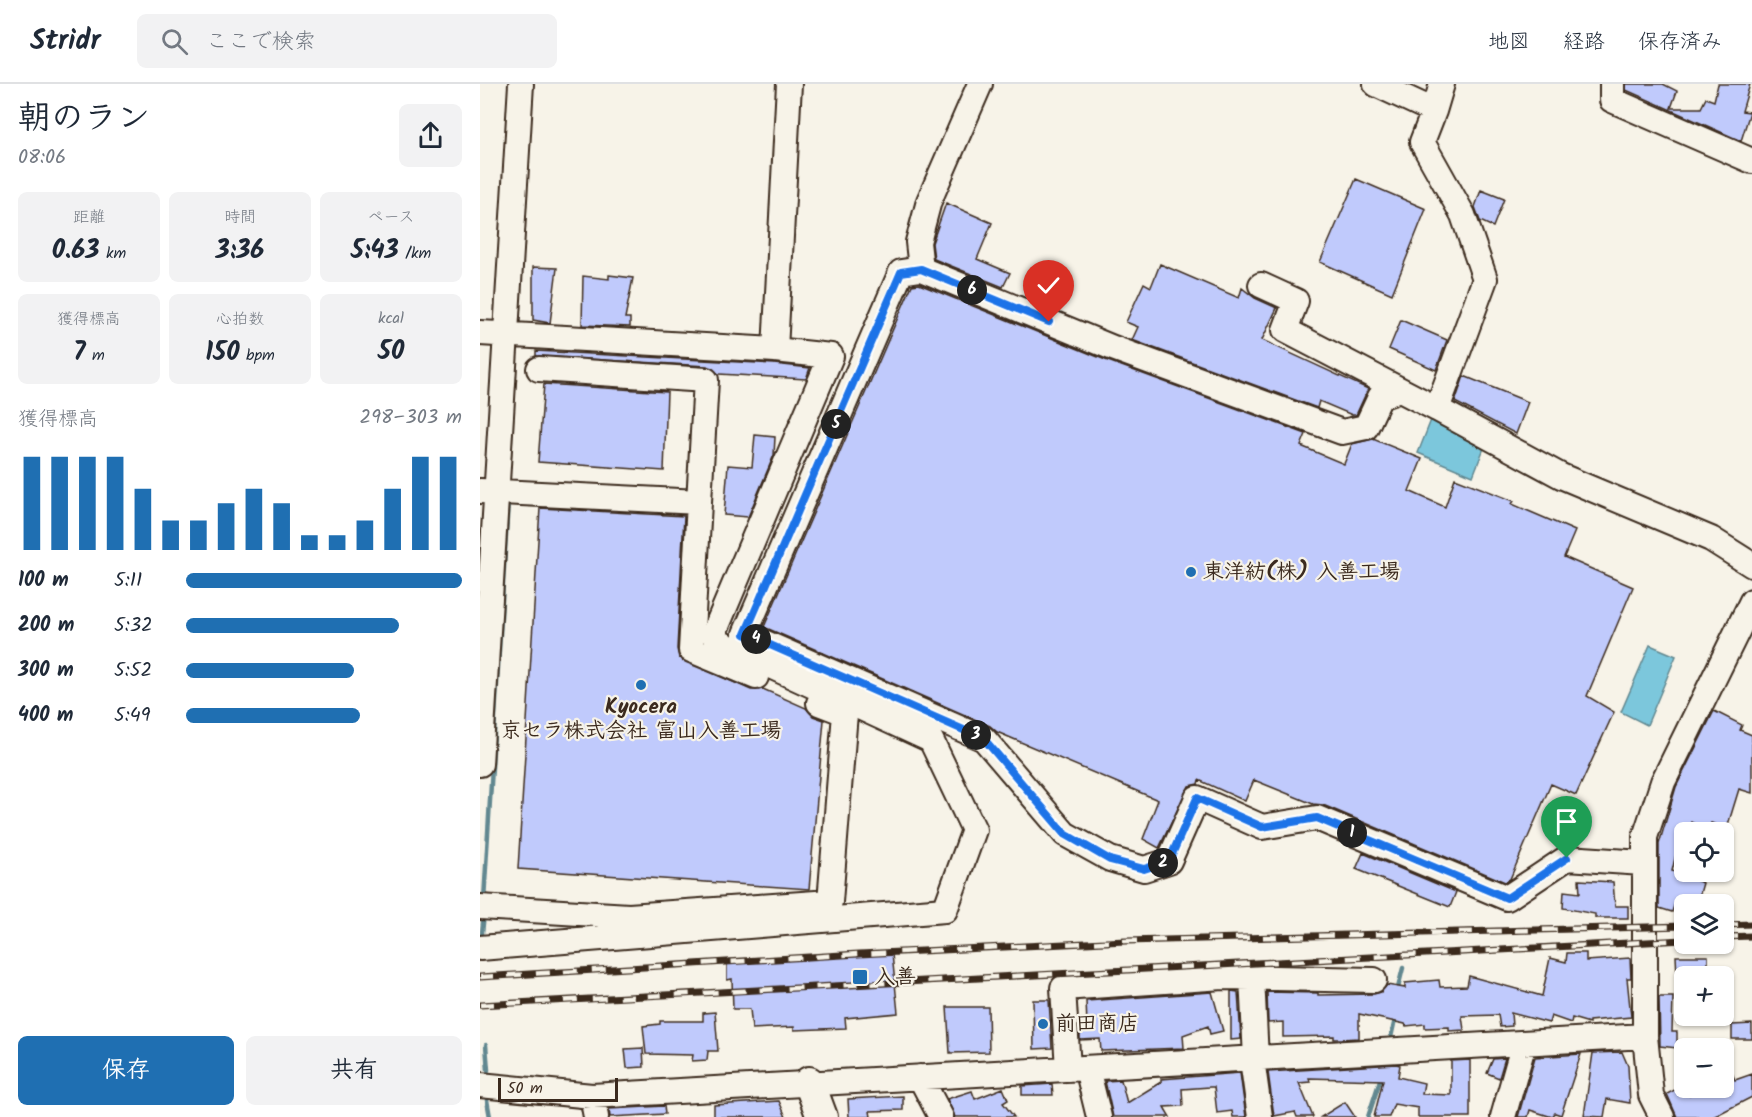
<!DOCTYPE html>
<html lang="ja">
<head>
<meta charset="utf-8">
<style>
	:root { --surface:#fff; --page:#f2f2f3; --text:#1f2937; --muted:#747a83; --line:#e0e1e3; --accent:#1f6fb2 }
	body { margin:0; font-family:Kalam,"Klee One",sans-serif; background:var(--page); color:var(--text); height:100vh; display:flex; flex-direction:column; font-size:22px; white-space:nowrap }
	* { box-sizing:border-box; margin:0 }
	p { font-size:20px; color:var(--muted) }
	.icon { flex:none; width:33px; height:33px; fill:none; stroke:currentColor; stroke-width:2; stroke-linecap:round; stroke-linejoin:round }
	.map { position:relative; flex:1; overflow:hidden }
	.drawer { display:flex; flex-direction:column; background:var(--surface); width:480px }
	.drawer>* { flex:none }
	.fabs { position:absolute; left:1194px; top:738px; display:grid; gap:12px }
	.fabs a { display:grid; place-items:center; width:60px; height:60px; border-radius:9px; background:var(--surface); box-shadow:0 2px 4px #0004; font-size:30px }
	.scale { position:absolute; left:18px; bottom:15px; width:120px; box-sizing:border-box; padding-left:6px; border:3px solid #3b2a1e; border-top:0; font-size:16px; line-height:21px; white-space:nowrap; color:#3b2a1e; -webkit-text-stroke:4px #f7f3e8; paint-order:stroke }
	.pin { position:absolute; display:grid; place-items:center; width:51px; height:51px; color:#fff; margin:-62px -26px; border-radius:50% 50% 50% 0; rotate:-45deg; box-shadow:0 0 6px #0007 }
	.pin .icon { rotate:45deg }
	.km { position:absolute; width:30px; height:30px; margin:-15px; border-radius:50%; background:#222; color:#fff; font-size:16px; line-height:30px; text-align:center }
	.round { display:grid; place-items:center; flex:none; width:63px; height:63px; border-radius:9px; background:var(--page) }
	.head { display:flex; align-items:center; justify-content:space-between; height:102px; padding:0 18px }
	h1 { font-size:33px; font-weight:800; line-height:45px }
	.stats { display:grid; grid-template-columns:repeat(3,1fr); gap:9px; height:102px; padding:6px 18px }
	.stats div { display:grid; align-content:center; border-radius:9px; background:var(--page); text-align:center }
	.stats b { font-size:26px; font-weight:800 }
	.stats small { font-size:16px; font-weight:400 }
	.stats p { font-size:16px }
	.chart { height:168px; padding:12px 18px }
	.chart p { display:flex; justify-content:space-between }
	.chart svg { width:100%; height:108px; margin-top:6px; stroke:var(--accent); stroke-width:6 }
	.cta { display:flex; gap:12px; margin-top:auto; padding:12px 18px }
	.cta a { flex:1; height:69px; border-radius:9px; background:var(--accent); color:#fff; font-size:24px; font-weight:800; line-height:69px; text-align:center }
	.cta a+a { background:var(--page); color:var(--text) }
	ul { padding:0 18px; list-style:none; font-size:20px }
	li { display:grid; grid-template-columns:96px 72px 1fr; align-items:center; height:45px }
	li i { height:15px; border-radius:8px; background:var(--accent) }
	header { display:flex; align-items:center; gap:36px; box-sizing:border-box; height:84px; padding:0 30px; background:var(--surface); border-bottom:2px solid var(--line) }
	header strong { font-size:28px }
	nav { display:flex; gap:33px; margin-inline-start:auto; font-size:21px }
	.search { width:420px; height:54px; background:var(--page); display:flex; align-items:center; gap:15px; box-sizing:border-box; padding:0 21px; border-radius:9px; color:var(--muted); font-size:22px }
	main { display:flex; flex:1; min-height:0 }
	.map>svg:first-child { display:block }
	.water { fill:#7cc7dc; stroke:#628890; stroke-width:1.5 }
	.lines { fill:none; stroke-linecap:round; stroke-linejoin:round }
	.stream { stroke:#628890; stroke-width:4.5 }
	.building { fill:#c0cafc; stroke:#3b2a1e; stroke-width:1.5 }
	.minor-casing { stroke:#3b2a1e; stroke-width:28 }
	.major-casing { stroke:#3b2a1e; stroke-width:34 }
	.minor { stroke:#f7f3e8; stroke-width:24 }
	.major { stroke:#f7f3e8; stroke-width:30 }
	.rail-casing { stroke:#3b2a1e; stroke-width:7 }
	.rail { stroke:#f7f3e8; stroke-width:4.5; stroke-dasharray:14; stroke-linecap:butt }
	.route-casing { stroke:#fff; stroke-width:12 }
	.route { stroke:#1a73e8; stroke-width:8 }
	.poi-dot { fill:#1f6fb2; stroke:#f7f3e8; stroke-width:2 }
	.labels { text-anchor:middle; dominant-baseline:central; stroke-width:4.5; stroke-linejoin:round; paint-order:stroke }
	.poi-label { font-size:21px; font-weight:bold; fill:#3b2a1e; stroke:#f7f3e8; text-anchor:start }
</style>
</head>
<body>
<header>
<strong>Stridr</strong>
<div class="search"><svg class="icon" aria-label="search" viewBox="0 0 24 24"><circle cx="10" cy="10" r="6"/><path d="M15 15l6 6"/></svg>ここで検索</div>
<nav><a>地図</a><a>経路</a><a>保存済み</a></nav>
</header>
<main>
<section class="drawer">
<div class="head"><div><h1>朝のラン</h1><p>08:06</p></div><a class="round"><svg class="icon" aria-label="share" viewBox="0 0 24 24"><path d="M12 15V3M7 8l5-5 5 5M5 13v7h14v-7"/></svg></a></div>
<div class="stats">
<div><p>距離</p><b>0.63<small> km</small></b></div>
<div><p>時間</p><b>3:36</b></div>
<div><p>ペース</p><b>5:43<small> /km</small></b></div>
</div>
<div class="stats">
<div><p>獲得標高</p><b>7<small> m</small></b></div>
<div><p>心拍数</p><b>150<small> bpm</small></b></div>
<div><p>kcal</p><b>50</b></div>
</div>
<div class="chart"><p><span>獲得標高</span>298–303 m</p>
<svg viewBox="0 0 160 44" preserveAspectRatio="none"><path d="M5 44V6M15 44V6M25 44V6M35 44V6M45 44V19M55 44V32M65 44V32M75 44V25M85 44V19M95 44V25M105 44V38M115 44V38M125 44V32M135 44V19M145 44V6M155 44V6"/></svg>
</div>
<ul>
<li><b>100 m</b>5:11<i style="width:100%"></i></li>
<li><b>200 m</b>5:32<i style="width:77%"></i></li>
<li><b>300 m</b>5:52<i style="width:61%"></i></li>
<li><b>400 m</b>5:49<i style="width:63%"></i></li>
</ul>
<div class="cta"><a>保存</a><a>共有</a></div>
</section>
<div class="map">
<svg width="1272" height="1033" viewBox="0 0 1272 1033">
	<rect width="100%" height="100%" fill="#f7f3e8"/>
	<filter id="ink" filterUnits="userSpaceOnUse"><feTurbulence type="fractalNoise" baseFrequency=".0167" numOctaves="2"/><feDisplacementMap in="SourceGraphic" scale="12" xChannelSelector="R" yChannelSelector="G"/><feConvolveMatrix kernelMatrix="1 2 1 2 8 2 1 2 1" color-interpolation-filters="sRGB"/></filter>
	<g filter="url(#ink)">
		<!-- water -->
		<path class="water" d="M951,336L1006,359L993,392L938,369Z
			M1170,561L1196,572L1167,641L1141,628Z"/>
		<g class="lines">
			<!-- stream -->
			<path class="stream" d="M4,816L28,417
				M2,849L4,830
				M917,908L923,884
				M910,958L915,935
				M6,961L8,986
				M7,1016L10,1033
				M888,1033L901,993"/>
		</g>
		<!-- building -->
		<path class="building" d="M1146,0H1183L1197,7L1191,24H1221L1226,14L1234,17L1238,0H1270L1262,27L1270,28L1261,57L1146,6Z
			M876,95L946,125L912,210L840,178Z
			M1001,106L1024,115L1013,143L1000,137L995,123Z
			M466,119L512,139L497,175L530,189L523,203L454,175L452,159Z
			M680,180L759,214L762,204L775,214L797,224L782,256L888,305L876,331H872L839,317L837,324L652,256L658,243L646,238L664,199L671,203Z
			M53,183L77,184L70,239L53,236Z
			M129,191L153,194L145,234H150V243L102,241L103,192L129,195Z
			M439,200L628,277L826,350L821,362L864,380L872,360L893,355L942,375L929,407L965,423L975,394L1034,417L1032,420L1095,447L1084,473L1153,503L1107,612L1134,628L1096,711L1071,700L1030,795L1025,798L843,721L833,720L774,696L765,717L719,696L718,700L709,702L679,764L663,755L678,716L517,648L510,642L284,543L432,201Z
			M921,236L967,256L956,286L909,265Z
			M56,267L294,280L330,284L326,295L239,290L227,282L56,272Z
			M984,292L1048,318L1036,350L975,318Z
			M64,300L187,308L184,387L58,378Z
			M275,351L295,353L294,371L268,433L244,431L248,381L272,383Z
			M60,424L204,432L197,565L199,574L271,606L283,605L326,624L333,632L344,636L329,805L38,785Z
			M1234,627L1262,641L1260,646L1272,651V709L1259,705L1247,744L1231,739L1228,747L1211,738L1208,748H1204V764L1198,762L1192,787L1223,799L1217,820L1197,814L1192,828L1179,824V760L1196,703Z
			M883,769L976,808L970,823L876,785Z
			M1099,796L1133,798L1135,822H1148V834H1115V830L1083,824L1084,807L1100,809Z
			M1087,869H1106V877L1150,874L1151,894H1147L1151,933L1109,937V939L1092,934L1091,939L1071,932L1069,939L1031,929L1032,942L1020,943L1018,931L982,932L984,946L969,947V943L945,944V940L926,942L925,940L879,930V954L861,955H854V952L803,953V938L788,939L787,908L838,909V911L894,910L901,908L907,901L925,904V899L959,896L960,903L987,902L989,892L1062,912L1070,874L1086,878Z
			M412,870L418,929L365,934L366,944L314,946V943L272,945L270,925H253L252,895L247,896V879Z
			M1196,872H1228V885H1213V892H1197Z
			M751,907L758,908L761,955L751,956Z
			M732,908L743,947L730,950L728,942L703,951L704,964L621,967L620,955L600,956V942L607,941L606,917Z
			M1179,913H1193L1192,948H1197V964L1180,962Z
			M553,916H569L572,964L554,965Z
			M467,923H508L509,968L470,969Z
			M235,928L238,967H228L227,976L212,977L213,971L166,970L163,942L180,940V937H223V929Z
			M1272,940V955H1252V941Z
			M163,964L164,983L147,984L145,965Z
			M1142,968L1148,982L1150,1019L1127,1015L1124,1033L1104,1032L1113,969Z
			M1101,970L1081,1031L1075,1029L1072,1033L1050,1026L1048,1033H1038L1055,973Z
			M1244,970L1255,996L1272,990V1013L1233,1033H1197L1187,1010L1204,1001L1209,1011L1222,1004H1244Z
			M1025,974L1019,994L1007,989L1013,975Z
			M990,976V1033H938V1024L914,1020L909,1033H894L903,996L829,994L830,998L819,999L833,1033H817L815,1028L794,1032L788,988L916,980L920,981L918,993L944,999L942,1010L971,1011V977Z
			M760,989L766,1033H753L752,1027L737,1029L734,1003H730L702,1005L703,1022L684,1023L690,1033H633L625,997L641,996L647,1019L681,998V995Z
			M572,1000L573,1011H542V1002Z
			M523,1004L528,1016L523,1019L534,1033H475L467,1015L492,1007L495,1015Z
			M423,1012V1026L390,1027L391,1033H369L368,1015Z
			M299,1017L306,1033H234V1021Z
			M865,1018L875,1033H841Z
			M184,1022L185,1030L130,1033L129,1025Z"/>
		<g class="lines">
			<defs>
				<path id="minor" d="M500,0L449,117L438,158L441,185L633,264L862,348L886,343L900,313L920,306
					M896,0L954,27L942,58L983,131L1005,195L957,325L1081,392L1231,455L1272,481
					M1132,0V16L1272,77
					M954,27L962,0
					M441,185L421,188L265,550L504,655L585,750L630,775L664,785L689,777L717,714L782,743L837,734L1027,814L1087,774L1163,779
					M781,201L816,217L805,246L957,325
					M0,249L295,266L351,272L234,549L236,557L451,656L494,746L465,826L0,864
					M295,266L309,0
					M59,285L226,296L219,418
					M0,407L219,418L211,566L276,593
					M0,680L41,0
					M0,823L149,832L350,818L365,629L339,619
					M772,893L776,975
					M772,975L780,1033
					M607,984L619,1033
					M588,985L583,904L743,893L894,896
					M440,993L461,1033
					M0,1001L112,1012L1165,952
					M112,1012L116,1033
					M1023,1033L1044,959
					M1182,1033L1171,1011L1165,952V753L1183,698L1272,517"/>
				<path id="major" d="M329,998L342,1033"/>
			</defs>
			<!-- minor casing -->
			<use href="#minor" class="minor-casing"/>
			<!-- major casing -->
			<use href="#major" class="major-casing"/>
			<!-- minor -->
			<use href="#minor" class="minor"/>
			<!-- major -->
			<use href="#major" class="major"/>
			<defs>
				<path id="rail" d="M1244,841L1272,840
					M1244,853L1272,852
					M0,893L379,870L646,857L1204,842
					M0,921L1204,856"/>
			</defs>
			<!-- rail casing -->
			<use href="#rail" class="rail-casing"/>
			<!-- rail -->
			<use href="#rail" class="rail"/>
		</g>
	</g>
	<g class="lines" filter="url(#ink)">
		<defs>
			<path id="route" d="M569,238L441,185L421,188L265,550L504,655L585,750L630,776L664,785L689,777L717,714L782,743L837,734L1027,814L1087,774"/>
		</defs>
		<!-- route casing -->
		<use href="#route" class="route-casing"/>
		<!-- route -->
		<use href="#route" class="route"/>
	</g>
	<!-- markers -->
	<g class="poi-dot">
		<circle cx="711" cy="488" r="6"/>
		<circle cx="161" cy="601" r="6"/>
		<rect x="372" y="885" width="16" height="16" rx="3"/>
		<circle cx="563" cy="940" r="6"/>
	</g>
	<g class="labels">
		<!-- poi labels -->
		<g class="poi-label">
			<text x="723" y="488">東洋紡(株) 入善工場</text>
			<text x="161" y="623" text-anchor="middle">Kyocera<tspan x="161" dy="24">京セラ株式会社 富山入善工場</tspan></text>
			<text x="394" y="893">入善</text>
			<text x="575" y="940">前田商店</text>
		</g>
	</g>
</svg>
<div class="fabs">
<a><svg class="icon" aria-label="locate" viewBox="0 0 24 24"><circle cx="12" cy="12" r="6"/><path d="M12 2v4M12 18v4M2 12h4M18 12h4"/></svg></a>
<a><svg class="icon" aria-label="layers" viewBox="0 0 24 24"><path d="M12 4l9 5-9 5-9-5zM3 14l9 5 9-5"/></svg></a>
<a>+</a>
<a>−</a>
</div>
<div class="scale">50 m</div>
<div class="pin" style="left:1087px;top:774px;background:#1e9e55"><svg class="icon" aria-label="arrive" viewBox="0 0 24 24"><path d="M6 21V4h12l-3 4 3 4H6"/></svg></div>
<div class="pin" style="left:569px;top:238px;background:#d93025"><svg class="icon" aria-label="check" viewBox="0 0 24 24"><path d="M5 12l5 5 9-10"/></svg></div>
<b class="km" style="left:872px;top:749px">1</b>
<b class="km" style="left:683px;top:779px">2</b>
<b class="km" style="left:496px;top:651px">3</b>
<b class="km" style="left:276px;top:555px">4</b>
<b class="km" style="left:356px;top:340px">5</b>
<b class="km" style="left:492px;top:206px">6</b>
</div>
</main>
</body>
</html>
